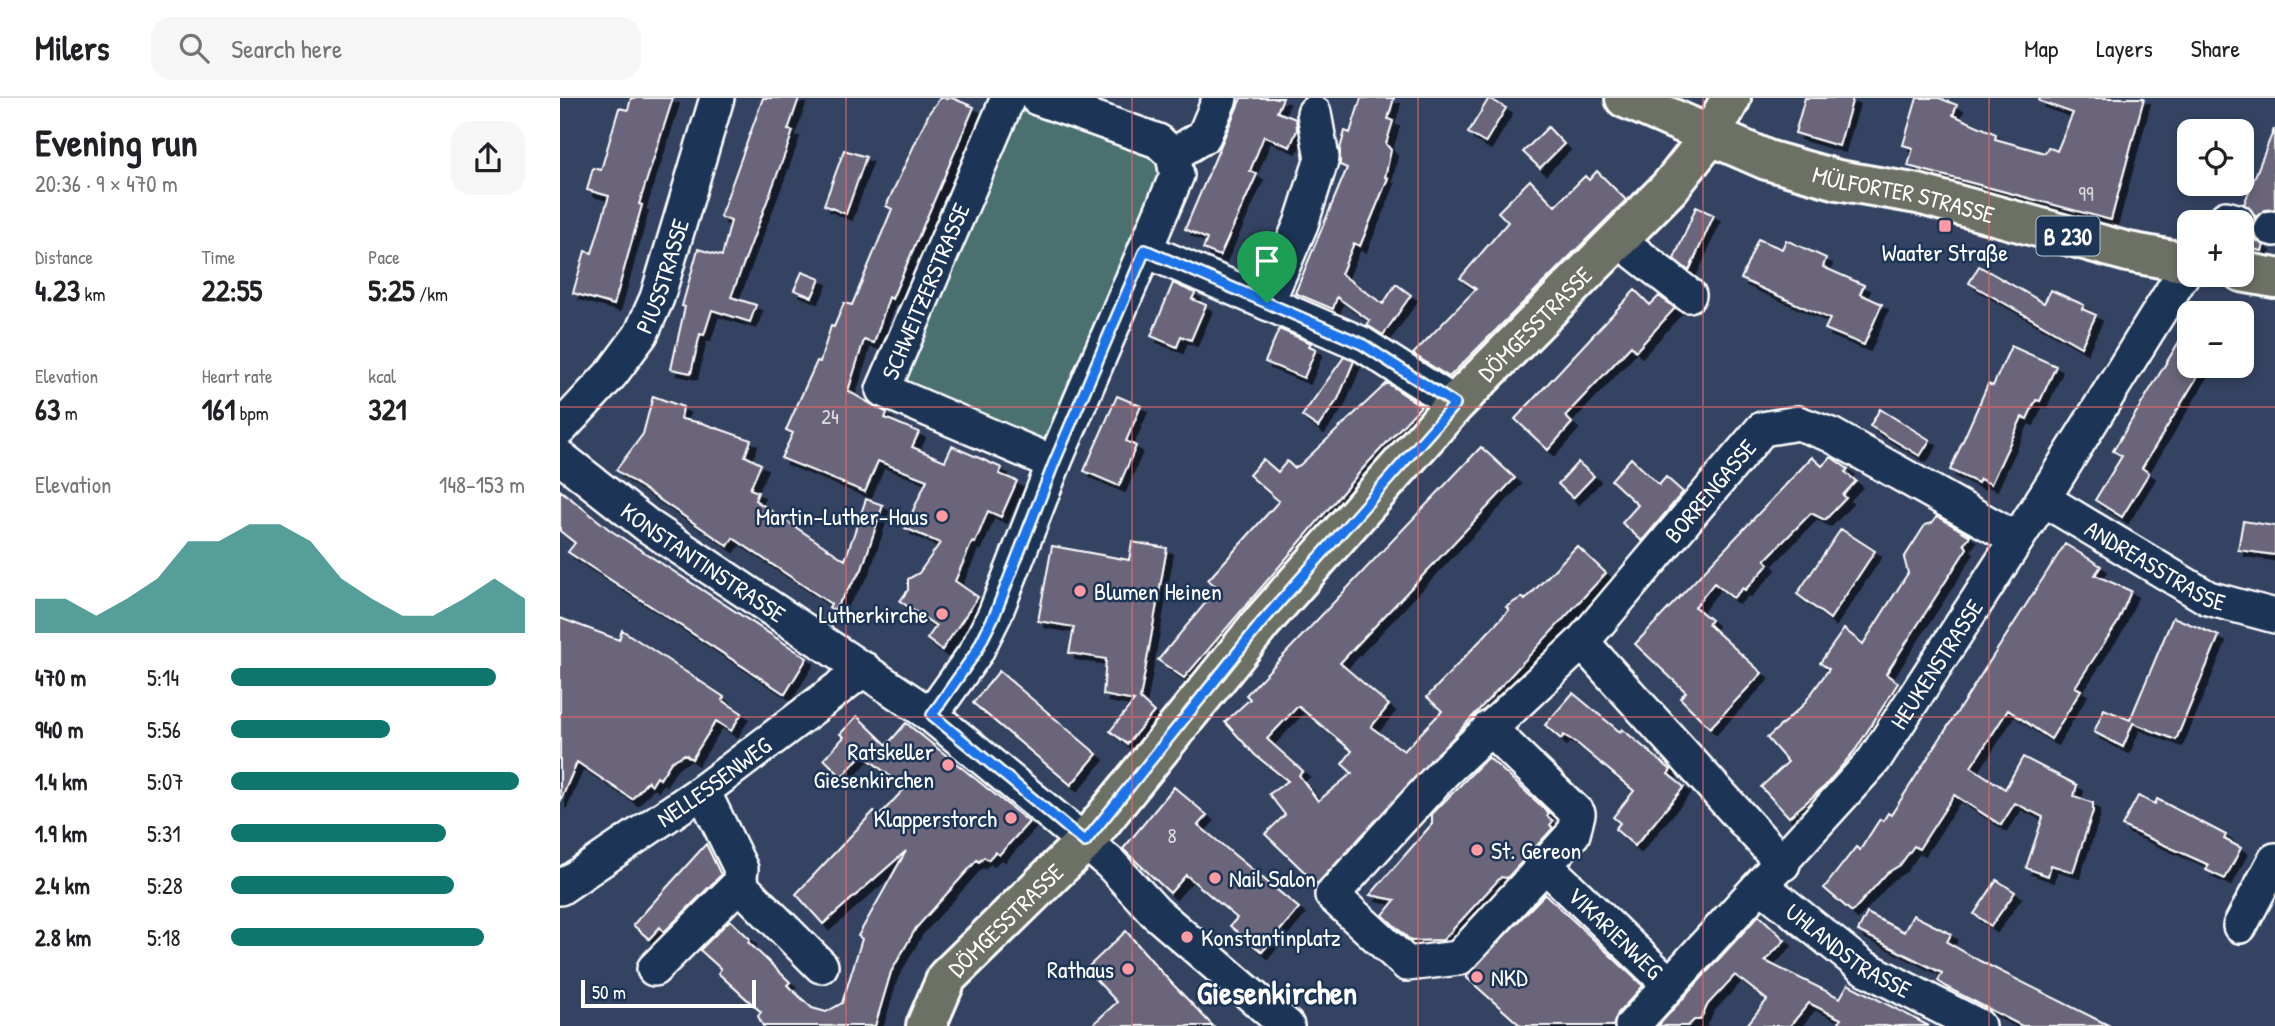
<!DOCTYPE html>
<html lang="en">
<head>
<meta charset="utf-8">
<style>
	:root { --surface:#fff; --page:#f6f6f6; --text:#202124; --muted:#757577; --line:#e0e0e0; --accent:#0f766e }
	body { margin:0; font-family:"Patrick Hand",sans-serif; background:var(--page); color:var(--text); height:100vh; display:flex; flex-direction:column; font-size:26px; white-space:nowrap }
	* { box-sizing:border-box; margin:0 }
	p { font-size:23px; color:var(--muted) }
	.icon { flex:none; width:38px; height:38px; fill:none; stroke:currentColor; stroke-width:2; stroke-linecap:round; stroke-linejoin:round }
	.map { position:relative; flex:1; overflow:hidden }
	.side { display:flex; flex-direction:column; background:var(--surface); width:560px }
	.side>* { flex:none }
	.fabs { position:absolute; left:1617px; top:21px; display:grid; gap:14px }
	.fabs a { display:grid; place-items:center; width:77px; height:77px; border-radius:14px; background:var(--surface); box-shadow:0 4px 10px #0003; font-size:35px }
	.scale { position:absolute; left:21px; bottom:18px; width:175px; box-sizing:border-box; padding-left:7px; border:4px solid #fff; border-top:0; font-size:19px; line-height:24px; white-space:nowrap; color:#fff; -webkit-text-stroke:5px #1d3557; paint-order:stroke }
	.pin { position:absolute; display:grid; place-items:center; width:60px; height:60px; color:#fff; margin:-72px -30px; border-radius:50% 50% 50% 0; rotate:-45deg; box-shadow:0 0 7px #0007 }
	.pin .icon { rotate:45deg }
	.round { display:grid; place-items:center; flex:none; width:74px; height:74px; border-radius:21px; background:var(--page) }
	.overview { display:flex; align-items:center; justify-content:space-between; height:119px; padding:0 35px }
	h1 { font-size:38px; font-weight:700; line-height:52px }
	.metrics { display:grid; grid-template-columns:repeat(3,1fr); gap:10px; height:119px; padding:7px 35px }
	.metrics div { display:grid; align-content:center }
	.metrics b { font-size:30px; font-weight:700 }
	.metrics small { font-size:19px; font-weight:400 }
	.metrics p { font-size:19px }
	.chart { height:196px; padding:14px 35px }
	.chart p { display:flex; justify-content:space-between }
	.chart svg { width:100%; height:126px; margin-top:7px; fill:var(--accent); opacity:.7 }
	ul { padding:0 35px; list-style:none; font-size:23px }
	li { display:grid; grid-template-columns:112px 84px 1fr; align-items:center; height:52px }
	li i { height:18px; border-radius:9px; background:var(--accent) }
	header { display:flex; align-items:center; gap:42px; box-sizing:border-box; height:98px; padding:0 35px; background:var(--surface); border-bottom:2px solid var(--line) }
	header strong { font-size:33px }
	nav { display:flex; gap:38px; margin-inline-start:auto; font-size:24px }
	.search { width:490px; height:63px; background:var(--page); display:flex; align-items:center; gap:18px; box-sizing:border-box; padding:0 24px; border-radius:21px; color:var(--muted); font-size:26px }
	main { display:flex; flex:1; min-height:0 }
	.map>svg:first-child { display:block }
	.green { fill:#4c6f70; stroke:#a6b7b8; stroke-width:2 }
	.building { fill:#6a657a; stroke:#fff; stroke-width:2; fill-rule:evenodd; filter:url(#shadow) }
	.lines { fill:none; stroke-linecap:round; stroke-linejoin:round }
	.minor-casing { stroke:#fff; stroke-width:38 }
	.major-casing { stroke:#fff; stroke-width:44 }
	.minor { stroke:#1d3557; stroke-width:33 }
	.major { stroke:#6c7065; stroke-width:38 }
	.route-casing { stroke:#fff; stroke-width:14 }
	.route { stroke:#1a73e8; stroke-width:9 }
	.grid { fill:none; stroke:#e26868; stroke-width:2; stroke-opacity:0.55 }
	.poi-dot { fill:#ff9aa2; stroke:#1d3557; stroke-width:2.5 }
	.labels { text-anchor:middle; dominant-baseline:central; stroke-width:5; stroke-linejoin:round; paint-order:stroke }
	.number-label { font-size:21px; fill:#dad8de }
	.shield { fill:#1d3557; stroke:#bbc2cd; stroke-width:2 }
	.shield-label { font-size:23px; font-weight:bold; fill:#fff }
	.street-label { font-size:24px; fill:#fff; stroke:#1d3557 }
	.poi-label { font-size:24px; fill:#fff; stroke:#1d3557; text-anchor:end }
	.district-label { font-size:32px; font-weight:bold; fill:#fff; stroke:#1d3557 }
</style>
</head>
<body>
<header>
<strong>Milers</strong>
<div class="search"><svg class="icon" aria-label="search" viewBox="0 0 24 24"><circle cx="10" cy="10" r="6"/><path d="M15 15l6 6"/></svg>Search here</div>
<nav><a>Map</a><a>Layers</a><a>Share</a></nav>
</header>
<main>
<section class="side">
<div class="overview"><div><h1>Evening run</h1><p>20:36 · 9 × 470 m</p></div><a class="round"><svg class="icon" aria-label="share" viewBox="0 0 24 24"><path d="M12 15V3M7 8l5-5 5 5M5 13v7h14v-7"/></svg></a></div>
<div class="metrics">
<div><p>Distance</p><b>4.23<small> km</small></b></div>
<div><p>Time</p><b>22:55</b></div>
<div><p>Pace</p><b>5:25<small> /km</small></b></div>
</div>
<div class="metrics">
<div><p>Elevation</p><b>63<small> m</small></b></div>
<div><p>Heart rate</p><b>161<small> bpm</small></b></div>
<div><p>kcal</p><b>321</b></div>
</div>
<div class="chart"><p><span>Elevation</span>148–153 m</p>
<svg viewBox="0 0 160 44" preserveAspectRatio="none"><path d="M0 44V32L10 32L20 38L30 32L40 25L50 12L60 12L70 6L80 6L90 12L100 25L110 32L120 38L130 38L140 32L150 25L160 32V44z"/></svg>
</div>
<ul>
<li><b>470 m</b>5:14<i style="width:90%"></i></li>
<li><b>940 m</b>5:56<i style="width:54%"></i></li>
<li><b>1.4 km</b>5:07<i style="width:98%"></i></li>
<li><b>1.9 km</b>5:31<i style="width:73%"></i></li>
<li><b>2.4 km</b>5:28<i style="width:76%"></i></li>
<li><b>2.8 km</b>5:18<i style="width:86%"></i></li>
</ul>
</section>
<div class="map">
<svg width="1715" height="928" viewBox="0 0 1715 928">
	<defs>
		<filter id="shadow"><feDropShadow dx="6" dy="6" stdDeviation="0" flood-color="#0009"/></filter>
	</defs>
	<rect width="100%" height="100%" fill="#344362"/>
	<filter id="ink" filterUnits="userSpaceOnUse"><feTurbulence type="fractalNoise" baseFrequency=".0143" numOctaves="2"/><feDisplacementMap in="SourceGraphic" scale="14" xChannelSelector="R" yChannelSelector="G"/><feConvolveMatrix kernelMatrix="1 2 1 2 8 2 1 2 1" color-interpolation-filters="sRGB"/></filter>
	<g filter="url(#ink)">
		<!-- green -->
		<path class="green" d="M461,14L474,15L590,56L596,65L598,76L483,344L352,296L340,278L456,17Z"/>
		<!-- building -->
		<path class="building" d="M71,0H113L79,106L82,107L54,207L13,195L25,153L32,155L49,98L27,92L33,70L41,72L59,10L68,12Z
			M203,0H239L228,32L233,33L226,53L171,199L196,207L190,224L152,212L144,237L140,236L131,275L111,271L125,209L122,208L138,151L162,158L171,123L160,119Z
			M380,0H392L414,9L332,201L329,199L314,245L304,242L288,293L327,315L325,320L359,334L352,349L385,363L392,348L442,370L439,376L457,383L441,419L428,413L415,445L412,444L395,483L418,499L382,552L367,541L376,528L340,503L348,492V481L359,475L380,445L345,430L367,382L318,363L305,394L221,360L233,335L226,332L257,263L260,264L271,228L274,229L284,205L292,207L332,111L326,108L369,15Z
			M681,0H723L717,14L736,21L737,32L730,49L704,38L690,73L697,76L660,158L643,151L647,141L625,131Z
			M801,0H834L828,21L833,23L826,46L831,52L825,79L828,80L800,148L794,145L781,176L823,206L836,186L851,197L823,237L807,227L810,223L777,199L773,211L735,195L787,70L780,67V51L785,33L790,35Z
			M929,0L946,10L925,45L908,35Z
			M1245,0H1293L1279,48L1235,35Z
			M1357,0H1379L1397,7L1393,17L1436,36L1435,41L1485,55L1488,49L1497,53L1513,15L1479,3L1480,0H1584L1551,122L1348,68L1353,50L1343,47Z
			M988,29L1004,46L980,70L963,54Z
			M1714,31L1715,111L1705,112L1696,119L1684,106Z
			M284,52L306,59L286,116L264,107Z
			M1037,73L1066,102L889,279L853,256L916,191L900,180L948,124L938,114L970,82L995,108L1025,78L1029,82Z
			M1136,109L1154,117L1129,173L1114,161Z
			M1692,134L1697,143L1704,147L1702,153L1682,149V142Z
			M1198,141L1222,151L1226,142L1266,160L1263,169L1304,187L1300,196L1322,206L1304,247L1265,231L1270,221L1181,181Z
			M1419,168L1484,205L1491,192L1524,207L1522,211L1536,217L1521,249L1409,185Z
			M242,174L260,181L252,199L234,192Z
			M613,185L635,195L632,201L646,207L631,242L621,238L617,249L591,238Z
			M1075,192L1090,207L1099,198L1115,210L1076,253L1071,248L1005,318L1012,325L988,352L955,321Z
			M1629,227V268H1644L1582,370L1589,375L1562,419L1535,402L1562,358L1553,353Z
			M719,231L751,245L749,248L756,251L744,280L705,264Z
			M1451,248L1496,268L1480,303L1476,302L1467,321L1462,319L1431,386L1420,381L1418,385L1390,372L1428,286L1433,288Z
			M784,259L794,263L778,301L758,329L742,318Z
			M827,285L861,308L805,368L624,580L598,562L658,490L648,482L719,403L689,377L703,361L718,374L727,363L734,370L740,367Z
			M93,298L123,309L121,321L142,325L191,342L185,358L201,366L190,391L198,394L195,402L285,462L306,401L323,407L302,471L274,512L269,510L271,506L173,440L168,448L56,372L83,336Z
			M557,298L581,308L566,343L576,348L559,388L524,373Z
			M1320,311L1370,342L1360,358L1310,328Z
			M921,349L955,380L780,565L829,607L811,629L844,653L882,613L867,599L949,512L946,509L962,499L965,502L1017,448L1046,475L757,786L705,736L725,717L709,696L728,683L695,657L665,624L690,601L686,597ZM738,608L792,653L782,666L792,675L758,703L739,677L743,673L707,641Z
			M1252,359L1262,368L1271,359L1288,371L1285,374L1296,383L1283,397L1286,400L1265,422L1251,415L1205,462L1209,466L1185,492L1183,490L1173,500L1154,485L1135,509L1151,522L1148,526L1202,575L1150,630L1120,600L1126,594L1075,546Z
			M1071,360L1099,387L1106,379L1123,394L1082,443L1062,425L1078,407L1051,382Z
			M1018,364L1034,378L1013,400L998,386Z
			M0,392L50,432L247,560L225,596L8,454L15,445L0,433Z
			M1377,418L1410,438L1404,446L1407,450L1326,576L1338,585L1296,651L1265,688L1229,719L1201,689L1228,664L1207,640L1243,607L1269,571L1260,565L1284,531L1303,546L1348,475L1344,460L1365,427L1372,425Z
			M1683,423L1715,428V457L1678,452Z
			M1281,431L1315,453L1270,521L1237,496Z
			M572,444L607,450L580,601L594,614L567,646L550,633L574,603L543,597L546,561L509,555L514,529L478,523L492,448L569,462Z
			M1505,446L1541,468L1535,477L1571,493L1558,524L1515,589L1521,592L1491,641L1448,612L1411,669L1445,691L1463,659L1517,687L1514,698L1533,705V713L1513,774L1491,767L1488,778L1466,770L1483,719L1455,705L1441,727L1394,697L1359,751L1354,748L1340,767L1327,775L1292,814L1264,790L1296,749L1300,752L1320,721L1323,723L1328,715L1331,717Z
			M1613,519L1659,538L1616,642L1573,625L1563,649L1534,634L1544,611L1570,622Z
			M0,520L59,542L62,532L164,599L162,602L182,615L171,633L156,623L132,661L125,656L111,664L100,681L97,679L92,687L88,683L72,701L17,664L0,704Z
			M439,573L537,656L511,687L413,605Z
			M1013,595L1060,634L1062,631L1111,672L1108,676L1124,689L1075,748L1055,731L1060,725L1053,719L1074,693L1018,646L1004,637L1001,641L985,627Z
			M297,618L327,647L346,625L469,724L439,757L435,754L428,762L424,759L419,764L417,762L356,830L331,874L315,928H203L198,918L201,914L158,875L161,871L140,852L170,822L190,841L188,844L230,884L227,887L252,910L266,914L282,905L302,841L298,838L346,753L263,826L236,796L314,713L319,718L345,690L302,656L282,679L264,661L284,639L280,636Z
			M928,659L989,715L987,718L993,723L990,727L993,730L947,780L941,779L883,842L851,843L823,817L835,802L810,797L872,726V716Z
			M614,689L647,717L638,727L739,810L702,854L670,828L677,820L626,777L610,795L563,751Z
			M1578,698L1595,706L1597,701L1666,737L1664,741L1681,750L1665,781L1646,772L1649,767L1562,728Z
			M146,746L161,777L104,834L100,829L89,841L73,827Z
			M1437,782L1455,794L1431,828L1414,816Z
			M985,796L1083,888L1058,915L1053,928H961L907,880V876Z
			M1307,815L1344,834L1353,817L1391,836L1387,844L1420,863L1550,928H1462L1390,891L1378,883L1382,875L1298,833Z
			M1199,817L1225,842L1205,863L1280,900L1288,886L1369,928H1277L1281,921L1249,905L1230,928H1186L1207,902L1175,877L1148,906L1140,922H1134L1128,928H1098Z
			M566,833L604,877L653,928H531L557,904L526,871Z"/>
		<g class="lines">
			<defs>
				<g id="minor">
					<path d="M448,0L323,292L494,365"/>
					<path d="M477,0L598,43L613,57"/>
					<path d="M1664,124L1666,120L1677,123"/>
					<path d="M1711,130L1715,131"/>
					<path d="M1060,143L1129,197"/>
					<path d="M585,152L802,246L895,306"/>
					<path d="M707,205L741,126L762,60L754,15"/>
					<path id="s1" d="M0,331L52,275L81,236L97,200L157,0"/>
					<path id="s2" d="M0,359L88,428L371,617L550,765L596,815L727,928"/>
					<path id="s3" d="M1483,401L1648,500L1715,518"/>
					<path d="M1022,544L1223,766"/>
					<path d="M371,617L416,554L435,516L494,365L617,77L613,57L644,38L660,0"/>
					<path id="s4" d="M929,630L1018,716L1013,736L985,767L1109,886"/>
					<path d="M143,693L181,771L179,786L261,868"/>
					<path id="s5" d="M985,767L899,860L847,866L772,797L884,674L1022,544L1202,331L1238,325L1271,337L1456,441"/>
					<path id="s6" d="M1203,789L1303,869L1418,928"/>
					<path id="s7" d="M0,790L143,693L304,571"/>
					<path d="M1680,828L1715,762"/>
					<path d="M94,871L179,786"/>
					<path id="s8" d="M1072,928L1314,662L1483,401L1629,166"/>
				</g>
				<g id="major">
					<path id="s9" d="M1065,0L1207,62L1278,82L1358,96L1568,154L1629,165"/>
					<path d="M1682,174L1715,180"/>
					<path id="s10" d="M366,928L387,879L525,744L702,524L895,306L1110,89L1151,37L1171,0"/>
				</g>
			</defs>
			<!-- minor casing -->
			<use href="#minor" class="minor-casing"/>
			<!-- major casing -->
			<use href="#major" class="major-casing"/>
			<!-- minor -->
			<use href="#minor" class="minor"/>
			<!-- major -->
			<use href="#major" class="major"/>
		</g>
	</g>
	<g class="lines" filter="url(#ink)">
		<defs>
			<path id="route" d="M585,152L802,246L895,306L702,524L525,744L372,617L416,554L435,516L494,365Z"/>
		</defs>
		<!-- route casing -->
		<use href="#route" class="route-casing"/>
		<!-- route -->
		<use href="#route" class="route"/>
	</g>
	<!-- grid -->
	<path class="grid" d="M286,0V928M572,0V928M858,0V928M1143,0V928M1429,0V928M0,309H1715M0,619H1715"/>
	<!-- markers -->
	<g class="poi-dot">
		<rect x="1378" y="121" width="14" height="14" rx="3.5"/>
		<circle cx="382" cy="418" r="7"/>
		<circle cx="520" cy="493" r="7"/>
		<circle cx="382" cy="516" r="7"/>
		<circle cx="388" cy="667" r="7"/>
		<circle cx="451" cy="720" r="7"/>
		<circle cx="917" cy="752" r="7"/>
		<circle cx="655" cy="780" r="7"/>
		<circle cx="627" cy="839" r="7"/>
		<circle cx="568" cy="871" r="7"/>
		<circle cx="917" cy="879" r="7"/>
	</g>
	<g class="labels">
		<!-- number labels -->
		<g class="number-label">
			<text x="1526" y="95">99</text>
			<text x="270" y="318">24</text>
			<text x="612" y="737">8</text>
		</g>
		<!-- shield labels -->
		<rect class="shield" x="1476.5" y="118.5" width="63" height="39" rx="5"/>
		<g class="shield-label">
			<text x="1508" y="138">B 230</text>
		</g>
		<!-- street labels -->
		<g class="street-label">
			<text stroke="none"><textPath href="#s9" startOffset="296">MÜLFORTER STRASSE</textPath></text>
			<text stroke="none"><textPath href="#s1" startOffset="187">PIUSSTRASSE</textPath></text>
			<text transform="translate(365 193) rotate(-67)">SCHWEITZERSTRASSE</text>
			<text stroke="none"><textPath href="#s10" startOffset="933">DÖMGESSTRASSE</textPath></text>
			<text stroke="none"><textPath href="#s5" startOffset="835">BORRENGASSE</textPath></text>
			<text stroke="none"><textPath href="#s2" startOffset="178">KONSTANTINSTRASSE</textPath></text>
			<text stroke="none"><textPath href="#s3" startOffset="131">ANDREASSTRASSE</textPath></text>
			<text stroke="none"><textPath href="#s8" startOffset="474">HEUKENSTRASSE</textPath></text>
			<text stroke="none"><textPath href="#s7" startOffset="187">NELLESSENWEG</textPath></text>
			<text stroke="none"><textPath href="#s10" startOffset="135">DÖMGESSTRASSE</textPath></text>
			<text stroke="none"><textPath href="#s4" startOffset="284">VIKARIENWEG</textPath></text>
			<text stroke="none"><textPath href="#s6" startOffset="107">UHLANDSTRASSE</textPath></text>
		</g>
		<!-- poi labels -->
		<g class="poi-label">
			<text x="1385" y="154" text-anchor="middle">Waater Straße</text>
			<text x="368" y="418">Martin-Luther-Haus</text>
			<text x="534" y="493" text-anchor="start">Blumen Heinen</text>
			<text x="368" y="516">Lutherkirche</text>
			<text x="374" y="653">Ratskeller<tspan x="374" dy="28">Giesenkirchen</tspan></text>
			<text x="437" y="720">Klapperstorch</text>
			<text x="931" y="752" text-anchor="start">St. Gereon</text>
			<text x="669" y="780" text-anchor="start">Nail Salon</text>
			<text x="641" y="839" text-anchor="start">Konstantinplatz</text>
			<text x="554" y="871">Rathaus</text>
			<text x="931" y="879" text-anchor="start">NKD</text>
		</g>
		<!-- district labels -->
		<g class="district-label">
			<text x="717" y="894">Giesenkirchen</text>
		</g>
	</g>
</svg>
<div class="fabs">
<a><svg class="icon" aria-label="locate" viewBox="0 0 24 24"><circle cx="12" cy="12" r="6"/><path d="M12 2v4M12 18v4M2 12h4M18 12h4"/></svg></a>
<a>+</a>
<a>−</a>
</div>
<div class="scale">50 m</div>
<div class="pin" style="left:707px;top:205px;background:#1e9e55"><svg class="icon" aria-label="arrive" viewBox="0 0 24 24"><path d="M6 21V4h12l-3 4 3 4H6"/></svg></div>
</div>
</main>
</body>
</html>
